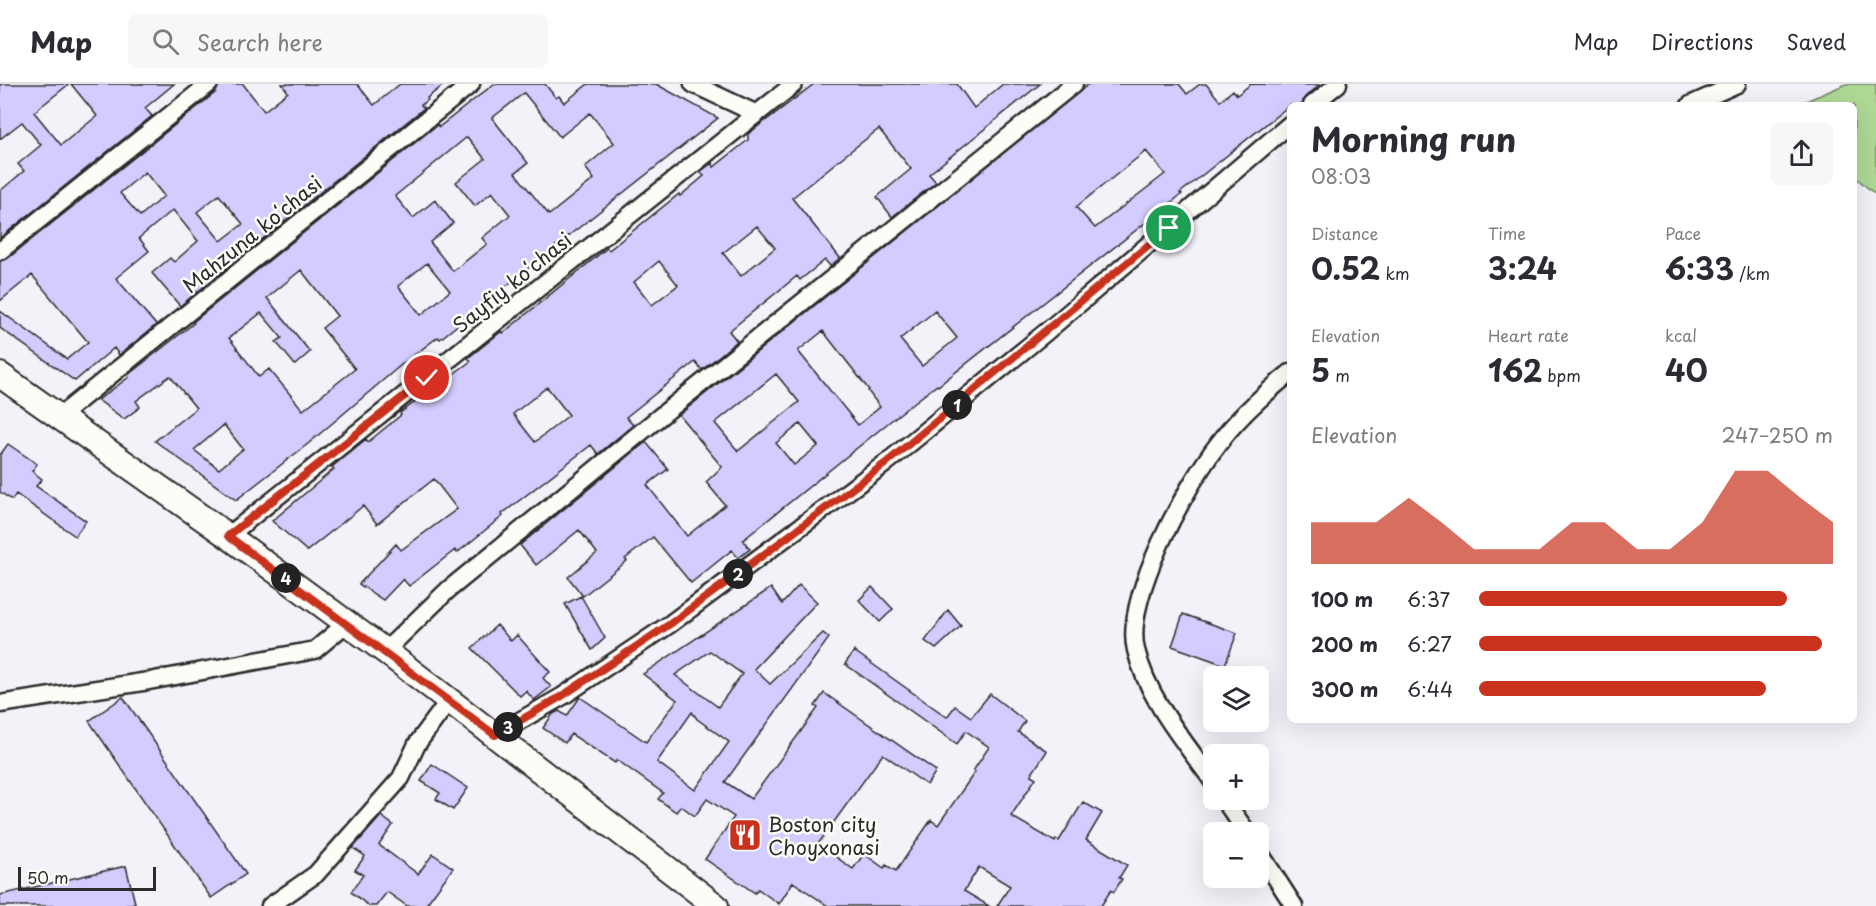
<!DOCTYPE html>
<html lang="en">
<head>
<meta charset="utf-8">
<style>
	:root { --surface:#fff; --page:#f7f7f7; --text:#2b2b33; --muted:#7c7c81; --line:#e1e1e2; --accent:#c8321e }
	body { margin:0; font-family:"Playpen Sans",sans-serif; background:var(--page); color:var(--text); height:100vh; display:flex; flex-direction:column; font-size:22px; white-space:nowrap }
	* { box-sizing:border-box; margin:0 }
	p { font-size:20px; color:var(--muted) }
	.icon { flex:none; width:33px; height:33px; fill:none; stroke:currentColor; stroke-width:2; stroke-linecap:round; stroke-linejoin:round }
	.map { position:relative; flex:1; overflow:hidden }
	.drawer { position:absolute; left:1287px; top:18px; width:570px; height:621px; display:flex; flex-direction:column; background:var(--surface); border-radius:9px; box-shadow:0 6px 24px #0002 }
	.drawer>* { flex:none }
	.fabs { position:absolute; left:1203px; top:582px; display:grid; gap:12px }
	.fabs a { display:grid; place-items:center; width:66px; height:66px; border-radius:9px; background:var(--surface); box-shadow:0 6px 24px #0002; font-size:30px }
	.scale { position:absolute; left:18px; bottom:15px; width:138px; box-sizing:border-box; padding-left:6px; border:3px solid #2b2b2b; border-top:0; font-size:16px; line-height:21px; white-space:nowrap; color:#2b2b2b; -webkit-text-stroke:4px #fdfcf7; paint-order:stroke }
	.pin { position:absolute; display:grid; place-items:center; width:51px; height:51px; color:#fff; margin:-26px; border:3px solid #fff; border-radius:50%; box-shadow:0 2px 6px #0007 }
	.km { position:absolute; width:30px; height:30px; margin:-15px; border-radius:50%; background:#222; color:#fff; font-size:16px; line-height:30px; text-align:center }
	.round { display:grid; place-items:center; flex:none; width:63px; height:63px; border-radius:9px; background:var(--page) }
	.headline { display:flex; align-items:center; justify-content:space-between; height:102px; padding:0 24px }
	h1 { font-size:33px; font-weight:700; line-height:45px }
	.figures { display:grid; grid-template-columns:repeat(3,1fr); gap:9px; height:102px; padding:6px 24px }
	.figures div { display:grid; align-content:center }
	.figures b { font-size:30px; font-weight:700 }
	.figures small { font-size:16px; font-weight:400 }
	.figures p { font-size:16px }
	.chart { height:168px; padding:12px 24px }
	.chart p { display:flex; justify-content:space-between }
	.chart svg { width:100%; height:108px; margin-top:6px; fill:var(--accent); opacity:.7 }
	ul { padding:0 24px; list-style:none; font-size:20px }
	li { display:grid; grid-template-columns:96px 72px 1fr; align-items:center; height:45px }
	li i { height:15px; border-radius:8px; background:var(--accent) }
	header { display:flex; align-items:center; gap:36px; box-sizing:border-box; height:84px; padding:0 30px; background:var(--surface); border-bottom:2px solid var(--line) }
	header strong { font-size:28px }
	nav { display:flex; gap:33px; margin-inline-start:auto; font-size:21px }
	.search { width:420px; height:54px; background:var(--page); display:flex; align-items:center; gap:15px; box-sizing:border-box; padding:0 21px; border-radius:9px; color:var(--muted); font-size:22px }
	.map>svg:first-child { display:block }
	.green { fill:#aed895; stroke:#6c8260; stroke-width:1.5 }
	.building { fill:#d2ccff; stroke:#2b2b2b; stroke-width:1.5; fill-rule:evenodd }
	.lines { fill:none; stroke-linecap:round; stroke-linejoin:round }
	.minor-casing { stroke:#2b2b2b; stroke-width:21 }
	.secondary-casing { stroke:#2b2b2b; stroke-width:28 }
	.minor { stroke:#fdfcf7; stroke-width:16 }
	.secondary { stroke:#fdfcf7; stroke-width:24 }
	.route-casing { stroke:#fff; stroke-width:12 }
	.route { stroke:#c8321e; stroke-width:8 }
	.labels { text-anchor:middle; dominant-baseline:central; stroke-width:5; stroke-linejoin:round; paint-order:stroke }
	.street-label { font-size:20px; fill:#2b2b2b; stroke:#fdfcf7 }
	.poi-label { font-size:20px; fill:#2b2b2b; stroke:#fdfcf7; text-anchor:start }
</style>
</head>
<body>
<header>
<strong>Map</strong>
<div class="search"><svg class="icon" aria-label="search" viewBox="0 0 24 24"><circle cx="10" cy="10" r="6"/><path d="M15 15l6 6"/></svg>Search here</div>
<nav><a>Map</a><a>Directions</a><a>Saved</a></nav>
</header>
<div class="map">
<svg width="1876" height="822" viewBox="0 0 1876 822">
	<rect width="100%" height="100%" fill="#f4f2f9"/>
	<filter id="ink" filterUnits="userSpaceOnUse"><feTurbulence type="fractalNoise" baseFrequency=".0167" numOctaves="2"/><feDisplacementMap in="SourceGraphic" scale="12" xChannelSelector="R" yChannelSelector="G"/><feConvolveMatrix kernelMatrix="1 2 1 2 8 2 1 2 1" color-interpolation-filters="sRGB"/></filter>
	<g filter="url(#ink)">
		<!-- green -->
		<path class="green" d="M1846,0H1876V111L1854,92V21H1797Z"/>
		<!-- building -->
		<path class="building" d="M0,0H69L34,28L61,61L97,32L71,0H174L145,24L152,32L0,154V107L24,87L18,80L41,61L22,38L0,55Z
			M219,0H243L264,27L288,8L282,0H357L374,21L400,0H445L427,14L428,16L421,21L424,24L180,222L152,189L170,174L174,178L198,157L173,126L139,154L149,167L116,194L156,241L119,271L114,264L75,297L0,244V227L67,275L88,258L32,191L0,217V177L7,175L216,8ZM145,88L164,112L140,132L120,109ZM219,111L243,140L221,157L197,128Z
			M494,0H545L556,14L559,12L564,19L588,0H656L718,34L548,168L552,172L541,181L537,177L535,179L440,255L438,253L401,281L309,359L236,416L155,357L196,324L170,292L136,317L140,323L124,335L98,316L129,293L128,291L194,239L193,238L437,41L439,43ZM524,9L560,53L590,29L614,59L585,83L594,95L549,131L515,89L528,79L492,34ZM467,53L485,75L456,98L475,122L492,108L510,131L482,154L487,160L453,187L430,158L453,139L435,116L413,134L395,112ZM427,179L450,207L421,231L398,202ZM301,186L337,232L322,244L355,285L303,326L269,285L259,293L229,254L261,229L282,254L276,258L295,281L310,268L267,214ZM224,341L243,365L219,385L194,366Z
			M814,0H957L974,24L1003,0H1040L929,90L936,98L892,133L877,113L911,85L879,45L844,72L792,114L840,174L830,182L825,176L800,196L797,192L729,247L737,257L702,286L695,278L626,333L633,341L598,370L591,361L502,430L503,432L494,439L457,469L455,466L409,502L403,495L383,516L359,500L396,460L401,466L457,425L434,395L377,440L363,422L307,467L272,437L334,385L332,383L366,355L368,358L401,331L400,329L471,277L468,274L502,247L503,249L607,164L609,166L679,110L680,112L704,92L700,88L712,79L714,83L748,56V50ZM757,142L775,164L741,192L723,169ZM659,177L678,201L652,221L634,198ZM547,303L569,331L535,358L513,330Z
			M1089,0H1179L1187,10L1200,0H1206L1220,17L1233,6L1237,11L1251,0L1320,1L1305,13L1302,21H1290L1180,109L1182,110L938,302L937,301L903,327L743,456L750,465L738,474L732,466L691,499L653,453L625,475L627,477L583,512L568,493L597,469L579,446L536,481L520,461L646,358L668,385L647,401L687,452L725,421L706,398L722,383L679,331ZM1146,67L1165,90L1095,144L1076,123ZM935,227L957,254L922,282L900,255ZM823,247L869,306L868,307L880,323L858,341L798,267ZM776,290L799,318L738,367L715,339ZM800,340L818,362L794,381L776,359Z
			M8,360L37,380L32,387L42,395L36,402L86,437L75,452L16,410L12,416L0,408V371Z
			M799,501L817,518L754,585L770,600L823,549L829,554L725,698L751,715L818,624L815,622L824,609L936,687L927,701L883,670L818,760L853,785L864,770L884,784L886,781L896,787L931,736L938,741L975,688L973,687L989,663L966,647L957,660L845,580L854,567L947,633L955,622L971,633L990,610L1025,637L1018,648L1047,667L1031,691L1036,694L1011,732L1055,758L1056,755L1059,757L1083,718L1102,729L1086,756L1127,781L1119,794L1122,795L1114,808L1111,806L1101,822H997L1010,802L979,783L964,807L989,822H828L793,798L779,820L758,805L755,809L705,775L734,733L707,715L695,732L681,722L676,728L658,715L663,709L617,676L615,679L571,650L565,659L543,644L553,630L559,627L567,632L580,613L646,658L677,616L643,590L771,504L782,520ZM710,567L742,590L718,623L675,591ZM692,628L697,635L729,658L695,706L657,678Z
			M872,503L893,525L880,538L859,516Z
			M581,512L605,554L592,566L565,520Z
			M948,526L961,542L936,565L925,557Z
			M1183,530L1237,549L1225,581L1172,562Z
			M497,541L511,557L517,551L550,588L543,594L551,603L534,616L526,607L520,612L472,564Z
			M123,613L246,790L211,814L89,637Z
			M432,680L468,704L453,726L436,715L440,709L421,697Z
			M381,732L393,741L379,761L418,790L433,770L453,784L425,822H407L387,808L376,822H369L351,808L363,791L355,786L365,772L353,764Z
			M126,782L135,819L123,822H0V811Z"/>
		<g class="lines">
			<defs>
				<path id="minor" d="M693,0L757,30
					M1312,21L1338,0
					M1690,21L1737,0
					M0,167L209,0
					M60,332L471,0
					M228,452L794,0
					M385,567L448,506L662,331L1074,0
					M0,620L149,597L315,566L347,539
					M495,651L563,612L670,540L886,379L1046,248L1290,40
					M1214,699C1185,658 1148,616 1136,566C1123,515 1187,400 1219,359C1239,332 1264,310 1290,289
					M1224,716L1247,748
					M1258,766L1294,822
					M270,822L316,790L401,694L417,660L450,615"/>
				<path id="secondary" d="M0,291L228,452L385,567L716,822"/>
			</defs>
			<!-- minor casing -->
			<use href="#minor" class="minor-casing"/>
			<!-- secondary casing -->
			<use href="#secondary" class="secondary-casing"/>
			<!-- minor -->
			<use href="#minor" class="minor"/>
			<!-- secondary -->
			<use href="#secondary" class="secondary"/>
		</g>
	</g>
	<g class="lines" filter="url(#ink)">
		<defs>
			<path id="route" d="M427,294L228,452L495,651L562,612L670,540L778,460L886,379L1169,144"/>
		</defs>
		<!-- route casing -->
		<use href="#route" class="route-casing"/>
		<!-- route -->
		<use href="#route" class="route"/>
	</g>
	<!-- icons -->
	<defs>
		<symbol id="restaurant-square" viewBox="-11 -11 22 22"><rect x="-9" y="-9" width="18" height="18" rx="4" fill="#c8321e" stroke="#fdfcf7"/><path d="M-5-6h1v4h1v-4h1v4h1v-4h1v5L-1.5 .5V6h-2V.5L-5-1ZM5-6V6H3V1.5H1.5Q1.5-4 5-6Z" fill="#fff"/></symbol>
	</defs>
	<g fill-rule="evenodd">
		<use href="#restaurant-square" x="726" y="732" width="38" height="38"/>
	</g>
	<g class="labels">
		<!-- street labels -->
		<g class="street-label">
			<text transform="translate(252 150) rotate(-39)">Mahzuna koʻchasi</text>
			<text transform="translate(512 198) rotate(-39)">Sayfiy koʻchasi</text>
		</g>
		<!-- poi labels -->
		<g class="poi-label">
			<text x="768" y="740">Boston city<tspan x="768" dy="23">Choyxonasi</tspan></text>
		</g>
	</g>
</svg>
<div class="fabs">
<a><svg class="icon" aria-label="layers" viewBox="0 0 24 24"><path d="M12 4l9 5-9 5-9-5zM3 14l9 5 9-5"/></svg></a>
<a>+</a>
<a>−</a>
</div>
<div class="scale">50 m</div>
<div class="pin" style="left:1169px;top:144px;background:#1e9e55"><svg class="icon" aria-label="arrive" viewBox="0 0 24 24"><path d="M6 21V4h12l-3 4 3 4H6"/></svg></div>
<div class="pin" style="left:427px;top:294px;background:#d93025"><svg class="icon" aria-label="check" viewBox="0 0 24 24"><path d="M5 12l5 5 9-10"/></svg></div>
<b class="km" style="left:957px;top:321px">1</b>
<b class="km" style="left:738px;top:490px">2</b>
<b class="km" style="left:508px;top:643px">3</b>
<b class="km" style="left:286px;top:494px">4</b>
<section class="drawer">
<div class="headline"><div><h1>Morning run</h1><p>08:03</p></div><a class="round"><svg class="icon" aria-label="share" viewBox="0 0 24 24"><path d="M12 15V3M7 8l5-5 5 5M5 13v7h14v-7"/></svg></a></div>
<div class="figures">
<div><p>Distance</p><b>0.52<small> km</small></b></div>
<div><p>Time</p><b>3:24</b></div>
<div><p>Pace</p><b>6:33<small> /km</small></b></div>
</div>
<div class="figures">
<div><p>Elevation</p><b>5<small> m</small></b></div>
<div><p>Heart rate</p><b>162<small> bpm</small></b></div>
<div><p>kcal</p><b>40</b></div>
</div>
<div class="chart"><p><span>Elevation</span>247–250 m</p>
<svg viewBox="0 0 160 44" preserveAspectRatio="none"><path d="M0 44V27L10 27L20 27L30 17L40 27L50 38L60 38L70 38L80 27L90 27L100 38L110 38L120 27L130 6L140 6L150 17L160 27V44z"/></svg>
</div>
<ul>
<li><b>100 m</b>6:37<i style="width:87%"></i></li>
<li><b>200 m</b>6:27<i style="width:97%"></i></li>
<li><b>300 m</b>6:44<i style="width:81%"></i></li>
</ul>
</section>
</div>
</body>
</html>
